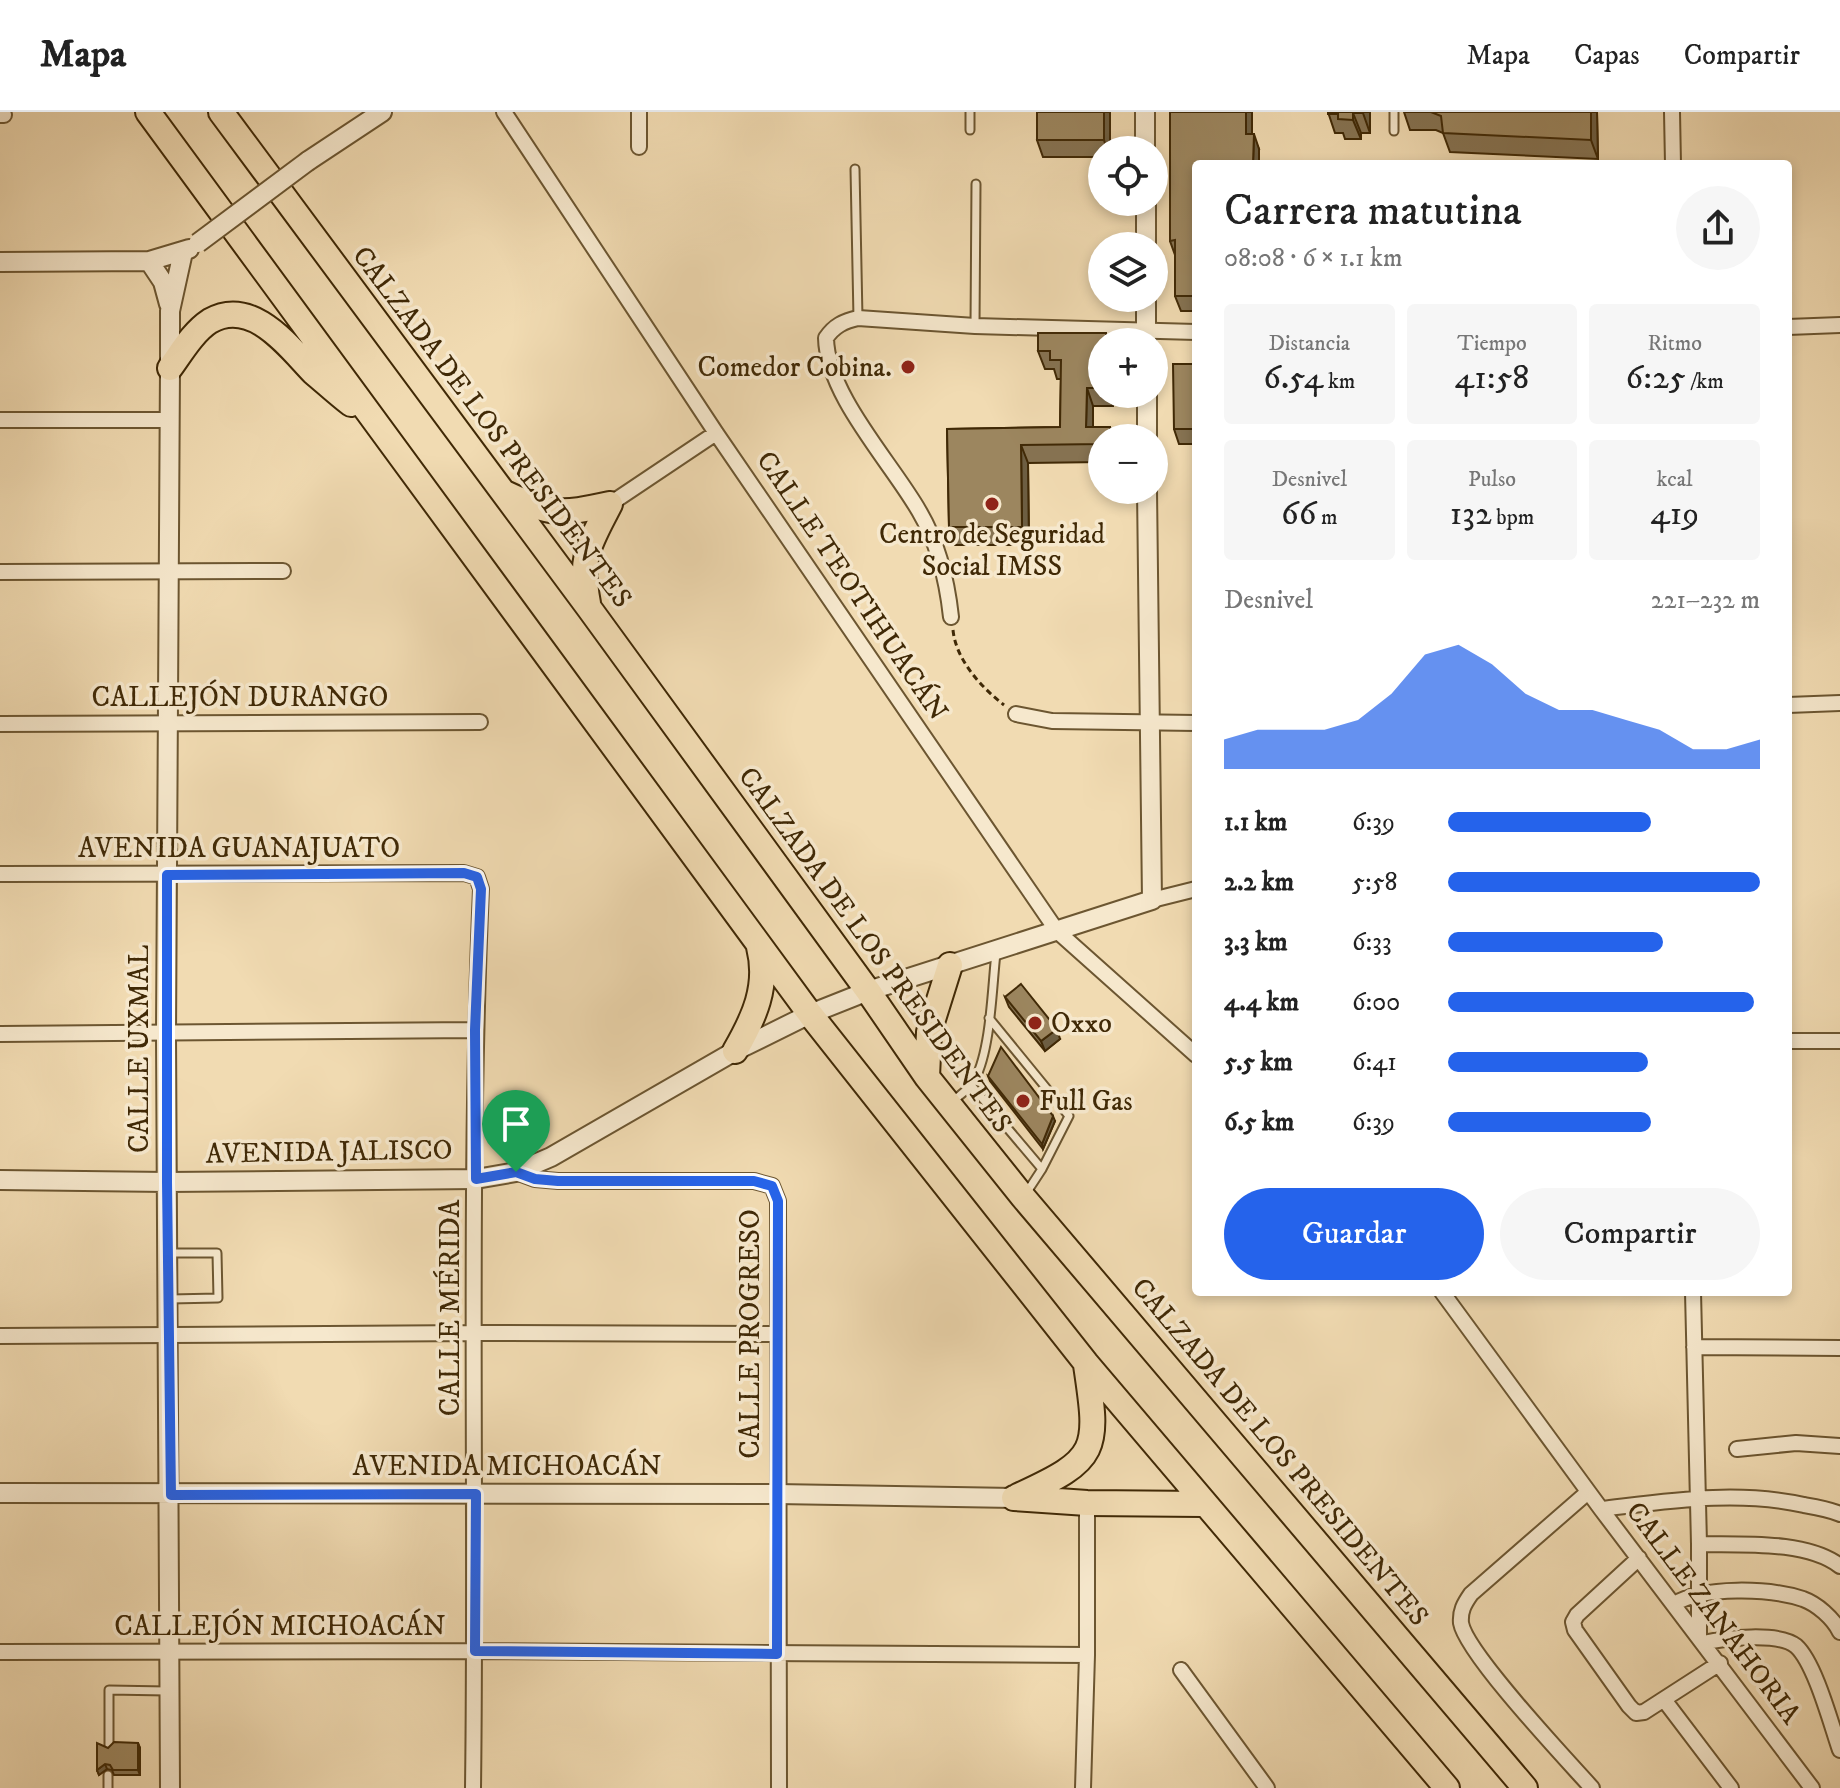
<!DOCTYPE html>
<html lang="es">
<head>
<meta charset="utf-8">
<style>
	:root { --surface:#fff; --page:#f6f6f6; --text:#222; --muted:#767676; --line:#e0e0e0; --accent:#2563eb }
	body { margin:0; font-family:"IM FELL DW Pica",serif; background:var(--page); color:var(--text); height:100vh; display:flex; flex-direction:column; font-size:30px; white-space:nowrap }
	* { box-sizing:border-box; margin:0 }
	p { font-size:26px; color:var(--muted) }
	.icon { flex:none; width:44px; height:44px; fill:none; stroke:currentColor; stroke-width:2; stroke-linecap:round; stroke-linejoin:round }
	.map { position:relative; flex:1; overflow:hidden }
	.side { position:absolute; left:1192px; top:48px; width:600px; height:1136px; display:flex; flex-direction:column; background:var(--surface); border-radius:8px; box-shadow:0 4px 12px #0003 }
	.side>* { flex:none }
	.tools { position:absolute; left:1088px; top:24px; display:grid; gap:16px }
	.tools a { display:grid; place-items:center; width:80px; height:80px; border-radius:50%; background:var(--surface); box-shadow:0 4px 12px #0003; font-size:40px }
	.pin { position:absolute; display:grid; place-items:center; width:68px; height:68px; color:#fff; margin:-82px -34px; border-radius:50% 50% 50% 0; rotate:-45deg; box-shadow:0 0 8px #0007 }
	.pin .icon { rotate:45deg }
	.round { display:grid; place-items:center; flex:none; width:84px; height:84px; border-radius:42px; background:var(--page) }
	.summary { display:flex; align-items:center; justify-content:space-between; height:136px; padding:0 32px }
	h1 { font-size:44px; font-weight:600; line-height:60px }
	.figures { display:grid; grid-template-columns:repeat(3,1fr); gap:12px; height:136px; padding:8px 32px }
	.figures div { display:grid; align-content:center; border-radius:8px; background:var(--page); text-align:center }
	.figures b { font-size:34px; font-weight:600 }
	.figures small { font-size:22px; font-weight:400 }
	.figures p { font-size:22px }
	.chart { height:224px; padding:16px 32px }
	.chart p { display:flex; justify-content:space-between }
	.chart svg { width:100%; height:144px; margin-top:8px; fill:var(--accent); opacity:.7 }
	.action { display:flex; gap:16px; margin-top:auto; padding:16px 32px }
	.action a { flex:1; height:92px; border-radius:48px; background:var(--accent); color:#fff; font-size:32px; font-weight:600; line-height:92px; text-align:center }
	.action a+a { background:var(--page); color:var(--text) }
	ul { padding:0 32px; list-style:none; font-size:26px }
	li { display:grid; grid-template-columns:128px 96px 1fr; align-items:center; height:60px }
	li i { height:20px; border-radius:10px; background:var(--accent) }
	header { display:flex; align-items:center; gap:48px; box-sizing:border-box; height:112px; padding:0 40px; background:var(--surface); border-bottom:2px solid var(--line) }
	header strong { font-size:38px }
	nav { display:flex; gap:44px; margin-inline-start:auto; font-size:28px }
	.map>svg:first-child { display:block }
	.lines { fill:none; stroke-linecap:round; stroke-linejoin:round }
	.service-casing { stroke:#6c5631; stroke-width:11 }
	.minor-casing { stroke:#6c5631; stroke-width:18 }
	.tertiary-casing { stroke:#6c5631; stroke-width:22 }
	.trunk-casing { stroke:#402906; stroke-width:28 }
	.path { stroke:#402906; stroke-width:3; stroke-dasharray:6 4; stroke-linecap:butt }
	.service { stroke:#f6e8cd; stroke-width:7 }
	.minor { stroke:#f6e8cd; stroke-width:14 }
	.tertiary { stroke:#f6e8cd; stroke-width:18 }
	.trunk { stroke:#f1dbb2; stroke-width:24 }
	.tertiary-bridge-casing { stroke:#6c5631; stroke-width:22; stroke-linecap:butt }
	.tertiary-bridge { stroke:#f6e8cd; stroke-width:18 }
	.wall { fill:#867352; stroke:#402906; stroke-width:2 }
	.shaded-wall { fill:#6d5e42; stroke:#402906; stroke-width:2 }
	.building { fill:#9c865f; stroke:#402906; stroke-width:2 }
	.route-casing { stroke:#fff; stroke-width:16 }
	.route { stroke:#2563eb; stroke-width:10 }
	.poi-dot { fill:#8f2418; stroke:#f6e8cd; stroke-width:3 }
	.labels { text-anchor:middle; dominant-baseline:central; stroke-width:7; stroke-linejoin:round; paint-order:stroke }
	.poi-label { font-size:28px; fill:#402906; stroke:#f6e8cd; text-anchor:start }
	.street-label { font-size:28px; fill:#402906; stroke:#f6e8cd }
</style>
</head>
<body>
<header>
<strong>Mapa</strong>
<nav><a>Mapa</a><a>Capas</a><a>Compartir</a></nav>
</header>
<div class="map">
<svg width="1840" height="1676" viewBox="0 0 1840 1676">
	<rect width="100%" height="100%" fill="#f1dbb2"/>
	<filter id="stains"><feTurbulence type="fractalNoise" baseFrequency=".0025" numOctaves="4"/><feColorMatrix values="0 0 0 0 .2 0 0 0 0 .09 0 0 0 0 .02 0 0 0 .5 -.17"/></filter>
	<radialGradient id="worn" r=".72"><stop offset=".6" stop-color="#630" stop-opacity="0"/><stop offset="1" stop-color="#630" stop-opacity=".3"/></radialGradient>
	<g class="lines">
		<defs>
			<path id="service" d="M970,0V18
				M1394,0V19
				M855,57L858,206
				M975,214L976,72
				M989,906L1069,1004L1042,1057L1025,1083
				M971,973L1042,1057
				M953,989C961,982 971,976 975,967C991,937 992,875 996,841
				M170,1187L218,1186L217,1141H170
				M109,1635V1578L167,1579
				M108,1676V1663"/>
			<path id="minor" d="M504,0L716,321L1057,819L1196,943
				M1672,0L1673,52
				M0,3H4
				M639,35V0
				M1788,215L1840,213
				M0,308H169
				M610,392L716,321
				M0,460L283,459
				M951,505C947,468 938,431 919,399C891,350 827,283 826,226C834,214 844,209 858,206L975,214L1196,220
				M1788,593L1840,591
				M1016,602L1052,609L1196,611
				M0,612L480,610
				M0,762L464,761L477,765L481,777C468,1076 477,1376 473,1676
				M1152,788L1196,777
				M0,922L475,918
				M1788,929H1840
				M516,1060L535,1067L558,1069H754L772,1074L778,1089L779,1676
				M1442,1180L1601,1397L1812,1676
				M1693,1180L1699,1432V1525
				M0,1224L474,1221L776,1222
				M1694,1235L1840,1236
				M1737,1337L1796,1331L1840,1334
				M1588,1380L1471,1482C1464,1492 1460,1499 1461,1511C1466,1541 1566,1647 1592,1676
				M1601,1397C1669,1389 1736,1378 1804,1393C1816,1395 1829,1397 1840,1402
				M1699,1432C1741,1433 1806,1428 1840,1454
				M1639,1446L1577,1503L1573,1510L1575,1518L1629,1594L1636,1601L1644,1600L1720,1551
				M1674,1492C1704,1474 1769,1476 1803,1487C1817,1492 1833,1506 1840,1520
				M1703,1531C1725,1526 1779,1520 1796,1534C1815,1551 1831,1612 1840,1638
				M0,1540L475,1539L1087,1543
				M1181,1558L1267,1676
				M1665,1589L1731,1676
				M1083,1676L1087,1543V1391"/>
			<path id="tertiary" d="M1145,0V38
				M308,49L382,0
				M1146,90V134
				M149,149L163,170L169,192
				M0,150L149,149L189,137
				M1146,186V230
				M1147,282V326
				M0,1068L167,1070L476,1067L516,1060L551,1045L735,939L810,902L868,879L1152,788L1147,378
				M0,1381L777,1382L1014,1386
				M170,1676L166,922L170,256V199L183,140"/>
			<path id="trunk" d="M148,0L810,902L1086,1251L1447,1676
				M221,0L589,496L868,879L927,965L1023,1085L1525,1676
				M170,256C181,241 193,220 210,209C252,185 288,234 313,260C326,271 338,282 351,292
				M505,381C552,403 559,403 610,392
				M588,491C579,445 589,433 610,392
				M735,939C754,906 769,874 759,835
				M927,965L929,920L950,853
				M1018,1384C1099,1347 1099,1339 1086,1253
				M1014,1386L1087,1391L1203,1392"/>
		</defs>
		<!-- service casing -->
		<use href="#service" class="service-casing"/>
		<!-- minor casing -->
		<use href="#minor" class="minor-casing"/>
		<!-- tertiary casing -->
		<use href="#tertiary" class="tertiary-casing"/>
		<!-- trunk casing -->
		<use href="#trunk" class="trunk-casing"/>
		<!-- path -->
		<path class="path" d="M953,518C956,548 981,575 1004,593"/>
		<!-- service -->
		<use href="#service" class="service"/>
		<!-- minor -->
		<use href="#minor" class="minor"/>
		<!-- tertiary -->
		<use href="#tertiary" class="tertiary"/>
		<!-- trunk -->
		<use href="#trunk" class="trunk"/>
		<defs>
			<path id="tertiary-bridge" d="M198,131L308,49"/>
		</defs>
		<!-- tertiary-bridge casing -->
		<use href="#tertiary-bridge" class="tertiary-bridge-casing"/>
		<!-- tertiary-bridge -->
		<use href="#tertiary-bridge" class="tertiary-bridge"/>
	</g>
	<!-- wall -->
	<path class="wall" d="M1110,0V38H1102V45H1043L1037,28Z
		M1170,0H1252V22L1259,37L1196,52V199H1181L1175,184V143L1170,129Z
		M1328,0H1370V21H1361V27H1345L1343,21H1335Z
		M1404,0H1597L1598,47L1450,40L1443,21L1436,18H1410Z
		M1102,230V282H1113V294H1093V315H1110L1114,326H1102V350L1028,351L1029,433H955L949,415L947,317L1060,315L1061,267H1057L1054,257H1045L1038,239Z
		M1196,252V332H1179L1174,317Z
		M1005,885L1060,927L1045,939L1009,895Z
		M988,964L1055,1009L1043,1037L990,969Z
		M138,1631L140,1636V1663H114L112,1658L107,1657L99,1663L97,1658L108,1636Z"/>
	<!-- shaded-wall -->
	<path class="shaded-wall" d="M1104,0H1110V38H1107L1104,28Z
		M1246,0H1252V38L1246,22Z
		M1363,0H1370V21L1363,1Z
		M1591,0H1597L1598,47L1591,28Z
		M1353,1L1361,21V27L1353,8Z
		M1254,22L1259,37V52H1253Z
		M1087,276L1093,294V333L1086,315Z
		M1108,282H1113V294Z
		M1193,303L1196,312V326L1193,317Z
		M1021,333L1028,351L1029,433L1022,415Z
		M1057,917L1060,927L1045,939L1041,929Z
		M1053,1004L1055,1009L1043,1037L1042,1032Z
		M138,1631L140,1636V1663L138,1658Z
		M105,1652L107,1657L99,1663L97,1658Z"/>
	<!-- building -->
	<path class="building" d="M1037,0H1104V28H1037Z
		M1170,0H1246V22H1254L1253,52H1196V184H1175V128L1170,129Z
		M1328,0H1363V1H1353V8L1338,7V2H1328Z
		M1431,0H1591V28L1443,21L1441,4Z
		M1038,221H1106V230H1102V276H1087L1086,315H1110V326H1102V332L1021,333L1022,415H949L947,317L1060,315L1061,248H1050V239H1038Z
		M1173,252H1196V303H1193V317H1174Z
		M1021,872L1057,917L1041,929L1005,885Z
		M1001,935L1053,1004L1042,1032L988,964Z
		M114,1630L138,1631V1658H113L110,1653L105,1652L97,1658V1631L108,1636Z"/>
	<g class="lines">
		<defs>
			<path id="route" d="M464,761L477,765L481,777L475,918L476,1067L516,1060L535,1067L558,1069H754L772,1074L778,1089L777,1542L475,1539L476,1382L171,1383L167,1070V763Z"/>
		</defs>
		<!-- route casing -->
		<use href="#route" class="route-casing"/>
		<!-- route -->
		<use href="#route" class="route"/>
	</g>
	<!-- markers -->
	<g class="poi-dot">
		<circle cx="908" cy="255" r="8"/>
		<circle cx="992" cy="392" r="8"/>
		<circle cx="1035" cy="911" r="8"/>
		<circle cx="1023" cy="989" r="8"/>
	</g>
	<g class="labels">
		<!-- poi labels -->
		<g class="poi-label">
			<text x="892" y="255" text-anchor="end">Comedor Cobina.</text>
			<text x="992" y="422" text-anchor="middle">Centro de Seguridad<tspan x="992" dy="32">Social IMSS</tspan></text>
			<text x="1051" y="911">Oxxo</text>
			<text x="1039" y="989">Full Gas</text>
		</g>
		<!-- street labels -->
		<g class="street-label">
			<text transform="translate(492 315) rotate(53)">CALZADA DE LOS PRESIDENTES</text>
			<text transform="translate(852 474) rotate(56)">CALLE TEOTIHUACÁN</text>
			<text x="240" y="585">CALLEJÓN DURANGO</text>
			<text x="239" y="736">AVENIDA GUANAJUATO</text>
			<text transform="translate(875 838) rotate(54)">CALZADA DE LOS PRESIDENTES</text>
			<text transform="translate(139 937) rotate(-90)">CALLE UXMAL</text>
			<text transform="translate(329 1040) rotate(-1)">AVENIDA JALISCO</text>
			<text transform="translate(450 1196) rotate(-90)">CALLE MÉRIDA</text>
			<text transform="translate(750 1222) rotate(-90)">CALLE PROGRESO</text>
			<text transform="translate(1280 1340) rotate(50)">CALZADA DE LOS PRESIDENTES</text>
			<text x="507" y="1354">AVENIDA MICHOACÁN</text>
			<text transform="translate(1713 1501) rotate(53)">CALLE ZANAHORIA</text>
			<text x="280" y="1514">CALLEJÓN MICHOACÁN</text>
		</g>
	</g>
	<rect width="100%" height="100%" filter="url(#stains)"/>
	<rect width="100%" height="100%" fill="url(#worn)"/>
</svg>
<div class="tools">
<a><svg class="icon" aria-label="locate" viewBox="0 0 24 24"><circle cx="12" cy="12" r="6"/><path d="M12 2v4M12 18v4M2 12h4M18 12h4"/></svg></a>
<a><svg class="icon" aria-label="layers" viewBox="0 0 24 24"><path d="M12 4l9 5-9 5-9-5zM3 14l9 5 9-5"/></svg></a>
<a>+</a>
<a>−</a>
</div>
<div class="pin" style="left:516px;top:1060px;background:#1e9e55"><svg class="icon" aria-label="arrive" viewBox="0 0 24 24"><path d="M6 21V4h12l-3 4 3 4H6"/></svg></div>
<section class="side">
<div class="summary"><div><h1>Carrera matutina</h1><p>08:08 · 6 × 1.1 km</p></div><a class="round"><svg class="icon" aria-label="share" viewBox="0 0 24 24"><path d="M12 15V3M7 8l5-5 5 5M5 13v7h14v-7"/></svg></a></div>
<div class="figures">
<div><p>Distancia</p><b>6.54<small> km</small></b></div>
<div><p>Tiempo</p><b>41:58</b></div>
<div><p>Ritmo</p><b>6:25<small> /km</small></b></div>
</div>
<div class="figures">
<div><p>Desnivel</p><b>66<small> m</small></b></div>
<div><p>Pulso</p><b>132<small> bpm</small></b></div>
<div><p>kcal</p><b>419</b></div>
</div>
<div class="chart"><p><span>Desnivel</span>221–232 m</p>
<svg viewBox="0 0 160 44" preserveAspectRatio="none"><path d="M0 44V35L10 32L20 32L30 32L40 29L50 21L60 9L70 6L80 12L90 21L100 26L110 26L120 29L130 32L140 38L150 38L160 35V44z"/></svg>
</div>
<ul>
<li><b>1.1 km</b>6:39<i style="width:65%"></i></li>
<li><b>2.2 km</b>5:58<i style="width:100%"></i></li>
<li><b>3.3 km</b>6:33<i style="width:69%"></i></li>
<li><b>4.4 km</b>6:00<i style="width:98%"></i></li>
<li><b>5.5 km</b>6:41<i style="width:64%"></i></li>
<li><b>6.5 km</b>6:39<i style="width:65%"></i></li>
</ul>
<div class="action"><a>Guardar</a><a>Compartir</a></div>
</section>
</div>
</body>
</html>
